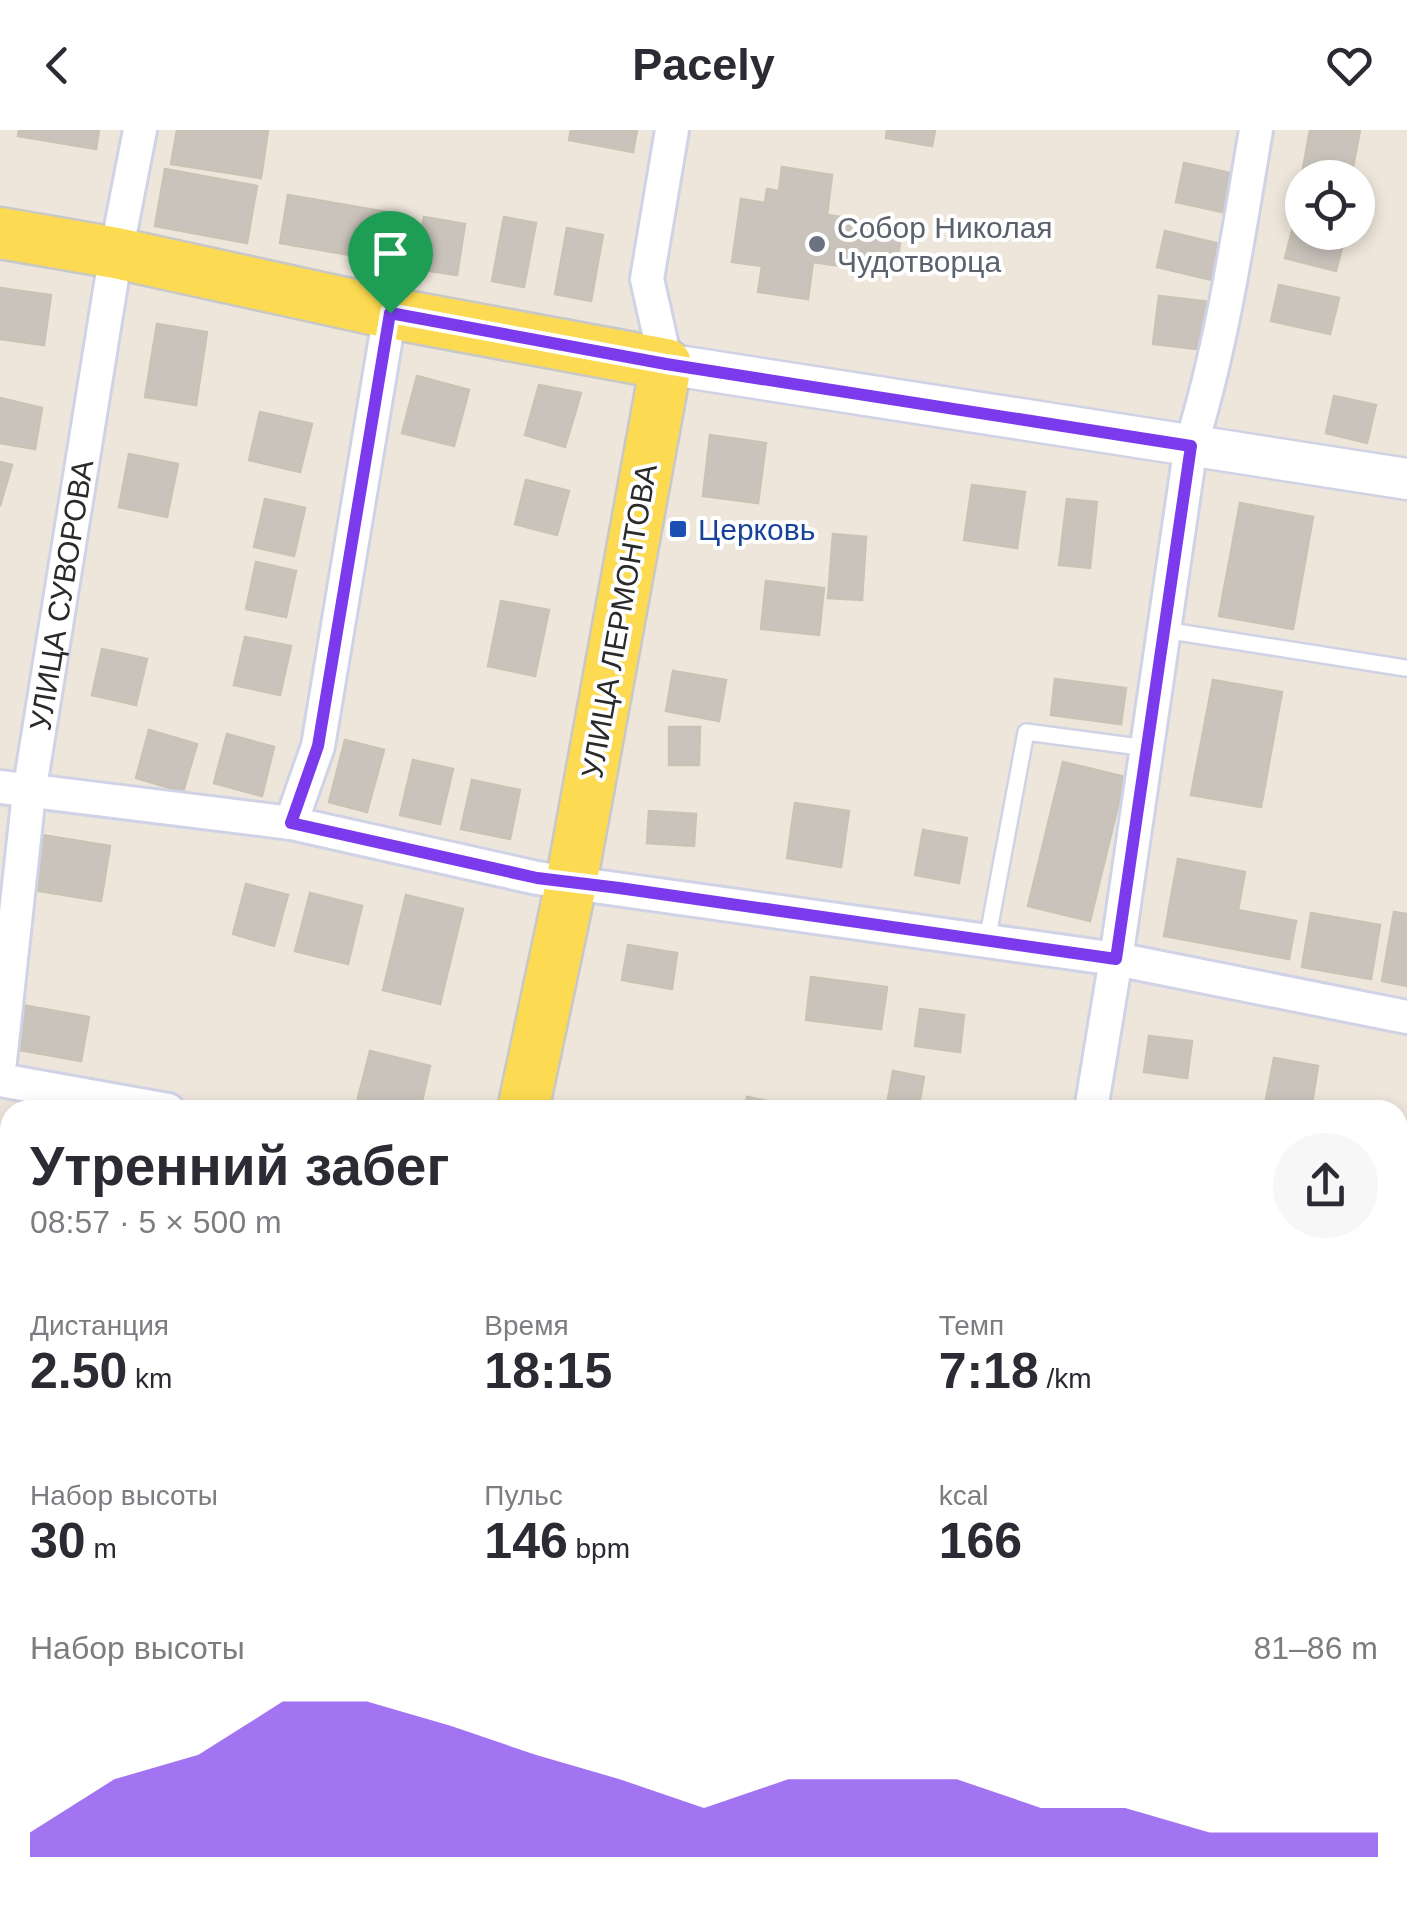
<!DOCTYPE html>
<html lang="ru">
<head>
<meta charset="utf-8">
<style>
	:root { --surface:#fff; --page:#f7f7f7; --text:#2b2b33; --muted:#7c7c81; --accent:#7c3aed }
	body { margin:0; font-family:Arial,sans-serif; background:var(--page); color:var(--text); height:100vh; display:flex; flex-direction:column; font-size:38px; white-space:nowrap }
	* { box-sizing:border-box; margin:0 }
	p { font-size:32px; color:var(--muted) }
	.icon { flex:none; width:55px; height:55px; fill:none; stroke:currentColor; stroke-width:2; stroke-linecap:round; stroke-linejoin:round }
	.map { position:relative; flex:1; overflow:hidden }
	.drawer { position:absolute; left:0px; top:970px; width:1408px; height:810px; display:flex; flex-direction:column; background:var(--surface); border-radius:30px 30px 0 0; box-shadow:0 5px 15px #0003 }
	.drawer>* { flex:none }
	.buttons { position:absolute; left:1285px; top:30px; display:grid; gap:20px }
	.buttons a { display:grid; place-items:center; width:90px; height:90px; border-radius:50%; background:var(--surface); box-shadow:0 5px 15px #0003; font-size:50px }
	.pin { position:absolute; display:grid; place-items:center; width:85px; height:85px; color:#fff; margin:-102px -42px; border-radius:50% 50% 50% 0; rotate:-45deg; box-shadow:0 0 10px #0007 }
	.pin .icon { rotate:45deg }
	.round { display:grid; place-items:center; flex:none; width:105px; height:105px; border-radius:52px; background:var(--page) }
	.overview { display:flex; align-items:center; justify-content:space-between; height:170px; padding:0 30px }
	h1 { font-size:55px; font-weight:800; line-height:75px }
	.stats { display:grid; grid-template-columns:repeat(3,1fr); gap:15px; height:170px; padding:10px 30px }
	.stats div { display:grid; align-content:center }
	.stats b { font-size:50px; font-weight:800 }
	.stats small { font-size:28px; font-weight:400 }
	.stats p { font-size:28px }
	.chart { height:280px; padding:20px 30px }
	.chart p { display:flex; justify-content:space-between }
	.chart svg { width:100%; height:180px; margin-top:10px; fill:var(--accent); opacity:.7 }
	header { display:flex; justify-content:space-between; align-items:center; height:130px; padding:0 30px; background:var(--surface); font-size:45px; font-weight:800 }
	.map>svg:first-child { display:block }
	.building { fill:#c9c3bb; stroke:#c9c3b5; stroke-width:2.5 }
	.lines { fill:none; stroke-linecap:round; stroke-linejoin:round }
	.service-casing { stroke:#d0d3e5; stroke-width:20 }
	.minor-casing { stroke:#d0d3e5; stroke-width:38 }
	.tertiary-casing { stroke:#d0d3e5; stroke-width:45 }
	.primary-casing { stroke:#c8c8c8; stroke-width:55 }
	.service { stroke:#fff; stroke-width:15 }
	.minor { stroke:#fff; stroke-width:32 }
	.tertiary { stroke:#fff; stroke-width:40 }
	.primary { stroke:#fcda51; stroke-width:50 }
	.route-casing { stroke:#fff; stroke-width:20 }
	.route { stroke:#7c3aed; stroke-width:12 }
	.worship-dot { fill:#6b7280; stroke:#fff; stroke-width:4 }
	.transit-dot { fill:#1a4fb4; stroke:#fff; stroke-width:4 }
	.labels { text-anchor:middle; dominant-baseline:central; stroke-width:8; stroke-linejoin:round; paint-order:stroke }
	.worship-label { font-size:30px; fill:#5b616d; stroke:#fff; text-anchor:start }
	.transit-label { font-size:30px; fill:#164399; stroke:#fff; text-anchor:start }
	.street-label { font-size:30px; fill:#2a2a2a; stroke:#fff }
</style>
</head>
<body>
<header><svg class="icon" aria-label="back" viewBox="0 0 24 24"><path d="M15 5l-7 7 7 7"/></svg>Pacely<svg class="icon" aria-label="heart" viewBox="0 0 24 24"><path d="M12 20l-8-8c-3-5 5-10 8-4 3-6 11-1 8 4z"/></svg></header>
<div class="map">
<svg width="1407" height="1780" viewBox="0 0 1407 1780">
	<rect width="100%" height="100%" fill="#eee6db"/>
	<!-- building -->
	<path class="building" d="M19,0H99L96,19L18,6Z
		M177,0H268L261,48L171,34Z
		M571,0H637L633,22L569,10Z
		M887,0H935L932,16L886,8Z
		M1310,0H1360L1351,48H1302V55L1300,54Z
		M1184,33L1235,44L1227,83L1176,72Z
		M782,37L832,45L827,85L902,96L896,144L813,132L808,169L758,162L762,136L732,132L741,69L765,73L767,59L779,61Z
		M165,39L257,56L247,113L155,96Z
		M288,65L404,85L396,133L280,113Z
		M1297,82L1302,83V102H1346L1336,141L1285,128Z
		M424,87L465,94L457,145L416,139Z
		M504,87L536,93L524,157L492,151Z
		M567,98L603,105L591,171L555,164Z
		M1165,101L1220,114L1212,150L1157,137Z
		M1279,155L1339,168L1330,204L1271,191Z
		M0,158L51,165L44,215L0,209Z
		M1159,166L1212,172L1206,220L1153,214Z
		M157,194L207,202L196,275L145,267Z
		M417,246L469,260L454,316L402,303Z
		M539,255L581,263L565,317L525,305Z
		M1334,266L1376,275L1367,313L1326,303Z
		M0,268L42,278L35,319L0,313Z
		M260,282L312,294L300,342L249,330Z
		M710,305L766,313L758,373L703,366Z
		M129,324L178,334L167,387L119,377Z
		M0,332L12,335L0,376Z
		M526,350L569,361L557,405L515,394Z
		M972,355L1025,362L1017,418L964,410Z
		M265,369L305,378L294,426L254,417Z
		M1067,369L1097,372L1090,438L1059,435Z
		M1240,373L1313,387L1293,499L1219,486Z
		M833,404L866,407L862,470L828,468Z
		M256,432L296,441L286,487L246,479Z
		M766,451L824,458L819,505L761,499Z
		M501,471L549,480L535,546L488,536Z
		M245,507L291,516L280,565L234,555Z
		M102,519L147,529L136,575L92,565Z
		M673,541L726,550L719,591L666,581Z
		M1055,549L1126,558L1121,594L1051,585Z
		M1213,550L1282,562L1261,677L1191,665Z
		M669,597H700L699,635H669Z
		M149,600L197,614L183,662L136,648Z
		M227,604L274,617L262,666L214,653Z
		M345,610L384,620L367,682L329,672Z
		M413,630L453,639L440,694L400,685Z
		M1063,632L1125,647L1090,791L1028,776Z
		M472,650L520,660L510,709L461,699Z
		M795,673L849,681L841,737L787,728Z
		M649,681L696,684L694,716L647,713Z
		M923,700L967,708L959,753L915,745Z
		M42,705L110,716L101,771L33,760Z
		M1178,729L1245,742L1238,780L1296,791L1289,829L1164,806Z
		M246,754L288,765L274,816L233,804Z
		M310,763L362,776L348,834L295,821Z
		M406,765L463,779L440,874L383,860Z
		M1394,782L1407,784V856L1382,851Z
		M1311,783L1380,795L1371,849L1302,837Z
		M628,815L677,823L672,859L622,850Z
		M811,847L887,857L881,899L806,890Z
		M16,874L89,887L81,931L8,918Z
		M920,879L964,885L960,922L915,916Z
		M1149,906L1192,911L1187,948L1144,942Z
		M370,921L430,936L420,980H370L356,976Z
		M1274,928L1318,936L1311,980H1264Z
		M893,941L924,947L918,980H886Z
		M747,967L788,975L787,980H745Z
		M592,973L634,980H591Z
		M1398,1225L1407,1227V1286L1398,1285Z
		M10,1321V1391L0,1389Z
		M0,1483L10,1484V1554L0,1553Z
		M454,1770H545L543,1780H452Z
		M649,1770H723L721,1780H647Z
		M1013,1770H1081L1079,1780H1011Z"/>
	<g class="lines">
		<defs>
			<path id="service" d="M1164,500L1405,538
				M987,811L1026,602L1147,618"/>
			<g id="minor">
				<path d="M666,234L647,149L672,0"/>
				<path d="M0,657L291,693L537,748L1116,829L1407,887"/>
				<path d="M291,693L318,616L390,183"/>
				<path id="s1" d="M0,931L29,663L116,123L140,0"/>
				<path d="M0,950L168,980"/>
				<path d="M1091,980L1116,829L1191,315C1223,212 1238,106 1256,0"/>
				<path d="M1398,1197L1407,1200"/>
				<path d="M0,1756L10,1759"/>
				<path d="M62,1770L107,1780"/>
				<path d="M971,1780L972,1770"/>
			</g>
			<path id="tertiary" d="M666,234L1407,349"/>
			<path id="primary" d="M0,103L116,123L390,183L666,234L571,754L523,980
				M366,1780L368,1770"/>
		</defs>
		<!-- service casing -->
		<use href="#service" class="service-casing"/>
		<!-- minor casing -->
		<use href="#minor" class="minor-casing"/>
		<!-- tertiary casing -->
		<use href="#tertiary" class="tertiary-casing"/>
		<!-- primary casing -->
		<use href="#primary" class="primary-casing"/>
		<!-- service -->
		<use href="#service" class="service"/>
		<!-- minor -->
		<use href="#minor" class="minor"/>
		<!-- tertiary -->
		<use href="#tertiary" class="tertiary"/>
		<!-- primary -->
		<use href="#primary" class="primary"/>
	</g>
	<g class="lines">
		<defs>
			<path id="route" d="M390,183L666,234L1191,316L1116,829L619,758L537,748L291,693L318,616Z"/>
		</defs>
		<!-- route casing -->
		<use href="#route" class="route-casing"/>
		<!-- route -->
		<use href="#route" class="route"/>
	</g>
	<!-- markers -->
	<circle class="worship-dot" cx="817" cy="114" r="10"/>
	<rect class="transit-dot" x="668" y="389" width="20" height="20" rx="5"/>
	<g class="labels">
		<!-- worship labels -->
		<g class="worship-label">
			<text x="837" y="97">Собор Николая<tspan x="837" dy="34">Чудотворца</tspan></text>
		</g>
		<!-- transit labels -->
		<g class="transit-label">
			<text x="698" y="399">Церковь</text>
		</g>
		<!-- street labels -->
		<g class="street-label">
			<text stroke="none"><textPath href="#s1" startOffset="470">УЛИЦА СУВОРОВА</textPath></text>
			<text transform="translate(619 491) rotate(-80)">УЛИЦА ЛЕРМОНТОВА</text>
		</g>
	</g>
</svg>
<div class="buttons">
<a><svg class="icon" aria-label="locate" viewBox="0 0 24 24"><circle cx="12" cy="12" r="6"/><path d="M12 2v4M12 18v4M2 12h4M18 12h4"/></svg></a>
</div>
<div class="pin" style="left:390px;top:183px;background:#1e9e55"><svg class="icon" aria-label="arrive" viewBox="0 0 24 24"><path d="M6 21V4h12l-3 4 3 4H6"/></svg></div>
<section class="drawer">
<div class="overview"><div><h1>Утренний забег</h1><p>08:57 · 5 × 500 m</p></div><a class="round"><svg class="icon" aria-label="share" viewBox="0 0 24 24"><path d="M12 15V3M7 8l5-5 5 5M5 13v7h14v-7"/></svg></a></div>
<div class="stats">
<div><p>Дистанция</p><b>2.50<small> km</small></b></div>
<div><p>Время</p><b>18:15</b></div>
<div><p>Темп</p><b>7:18<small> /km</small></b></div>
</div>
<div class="stats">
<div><p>Набор высоты</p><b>30<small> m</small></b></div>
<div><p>Пульс</p><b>146<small> bpm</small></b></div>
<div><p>kcal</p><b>166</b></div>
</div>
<div class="chart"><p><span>Набор высоты</span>81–86 m</p>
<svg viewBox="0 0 160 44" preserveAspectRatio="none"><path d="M0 44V38L10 25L20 19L30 6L40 6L50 12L60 19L70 25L80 32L90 25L100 25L110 25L120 32L130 32L140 38L150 38L160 38V44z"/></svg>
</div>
</section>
</div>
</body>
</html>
